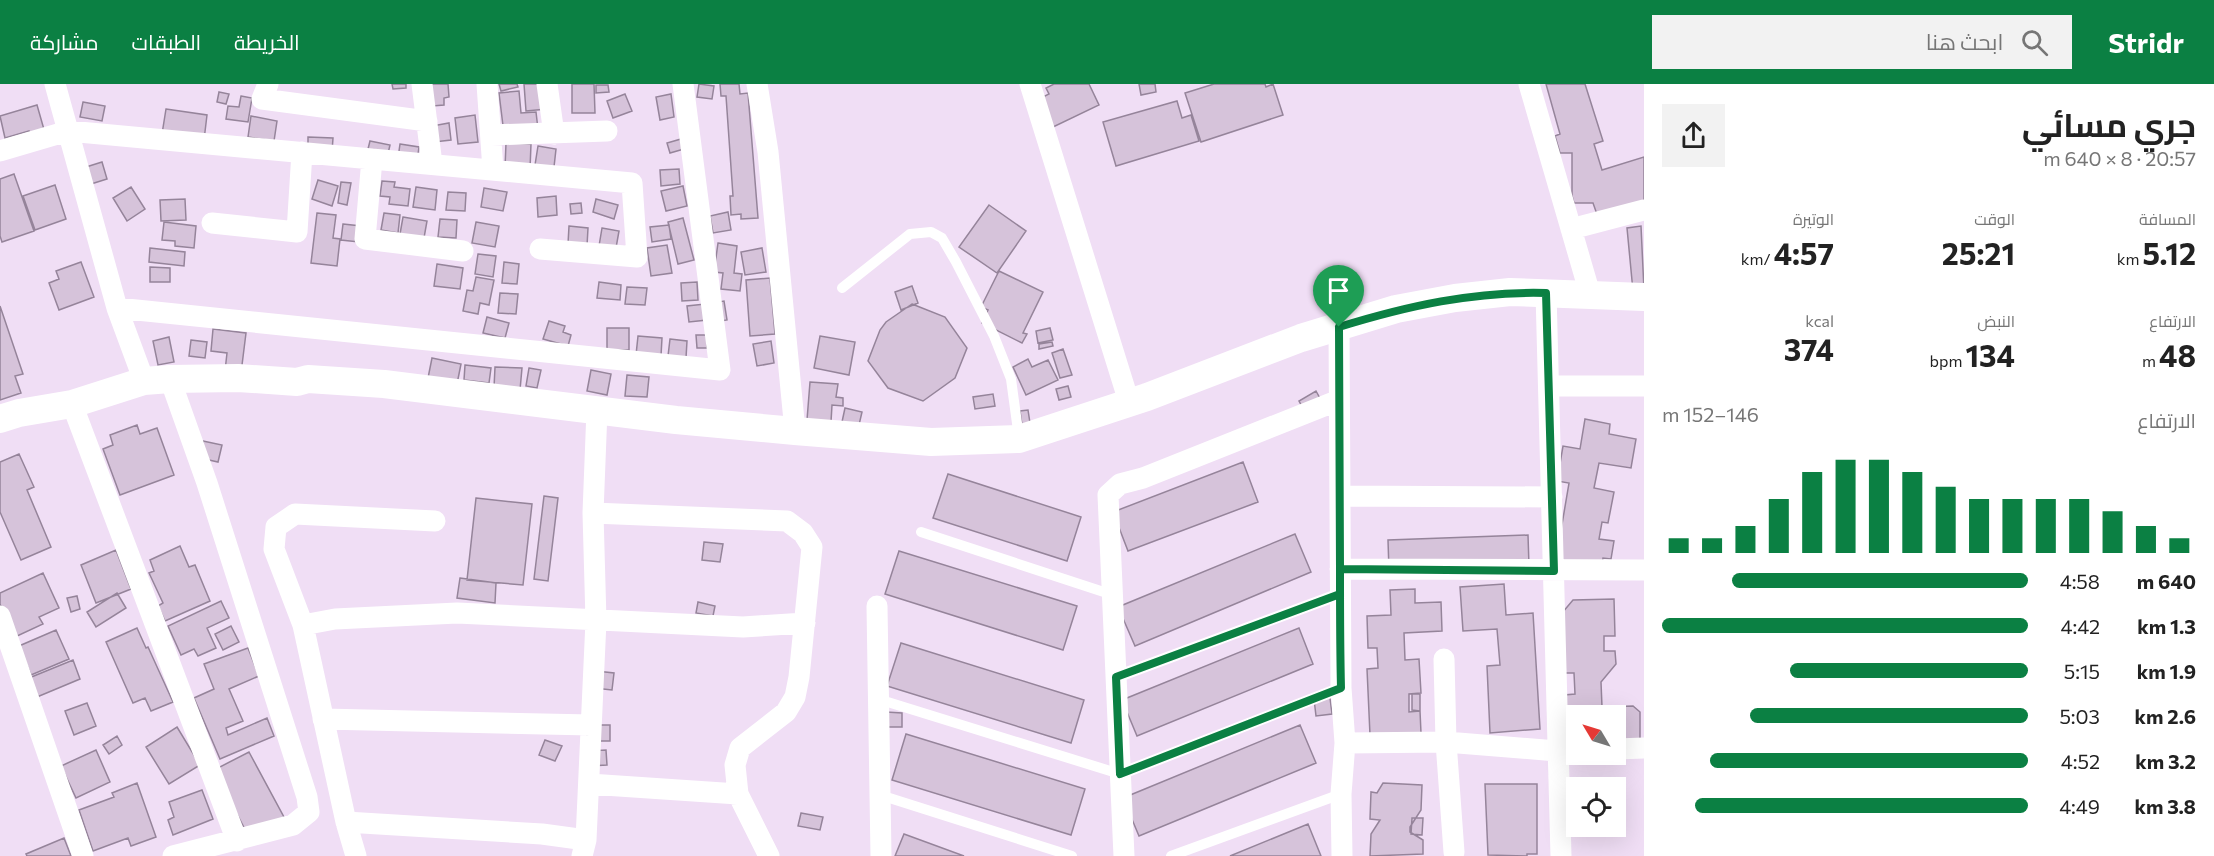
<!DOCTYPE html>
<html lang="ar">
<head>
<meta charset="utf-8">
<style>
	:root { --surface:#fff; --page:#f2f2f2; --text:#222; --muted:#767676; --accent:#0b8043 }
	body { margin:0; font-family:Commissioner,Cairo,sans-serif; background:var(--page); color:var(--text); direction:rtl; height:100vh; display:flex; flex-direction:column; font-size:22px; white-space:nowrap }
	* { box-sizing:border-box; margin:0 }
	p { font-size:20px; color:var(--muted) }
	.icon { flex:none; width:33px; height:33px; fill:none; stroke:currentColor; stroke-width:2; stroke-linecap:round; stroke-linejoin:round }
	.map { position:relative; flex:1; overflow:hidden; direction:ltr }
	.panel { display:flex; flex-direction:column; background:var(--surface); width:570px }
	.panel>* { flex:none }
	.needle { width:39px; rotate:308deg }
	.buttons { position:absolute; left:1566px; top:621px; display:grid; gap:12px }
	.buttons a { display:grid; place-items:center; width:60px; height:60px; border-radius:0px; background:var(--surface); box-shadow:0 6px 24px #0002; font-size:30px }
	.pin { position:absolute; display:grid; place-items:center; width:51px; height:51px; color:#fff; margin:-62px -26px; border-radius:50% 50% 50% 0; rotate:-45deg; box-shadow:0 0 6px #0007 }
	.pin .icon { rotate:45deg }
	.round { display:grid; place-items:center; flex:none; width:63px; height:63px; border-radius:0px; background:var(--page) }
	.overview { display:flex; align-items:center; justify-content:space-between; height:102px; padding:0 18px }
	h1 { font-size:33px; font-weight:700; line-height:45px }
	.metrics { display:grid; grid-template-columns:repeat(3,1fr); gap:9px; height:102px; padding:6px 18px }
	.metrics div { display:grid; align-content:center }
	.metrics b { font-size:30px; font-weight:700 }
	.metrics small { font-size:16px; font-weight:400 }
	.metrics p { font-size:16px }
	.chart { height:168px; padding:12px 18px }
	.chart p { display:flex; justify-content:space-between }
	.chart svg { width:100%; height:108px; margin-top:6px; stroke:var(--accent); stroke-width:6 }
	ul { padding:0 18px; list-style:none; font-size:20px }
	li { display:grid; grid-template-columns:96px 72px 1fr; align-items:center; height:45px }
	li i { height:15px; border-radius:8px; background:var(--accent) }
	header { display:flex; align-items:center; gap:36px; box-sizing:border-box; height:84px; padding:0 30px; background:var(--accent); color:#fff }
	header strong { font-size:28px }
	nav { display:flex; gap:33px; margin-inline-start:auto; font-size:21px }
	.search { width:420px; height:54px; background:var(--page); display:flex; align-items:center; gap:15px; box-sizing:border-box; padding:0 21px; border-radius:0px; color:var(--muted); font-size:22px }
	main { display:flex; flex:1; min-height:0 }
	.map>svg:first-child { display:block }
	.building { fill:#d6c3da; stroke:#95849a; stroke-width:1.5 }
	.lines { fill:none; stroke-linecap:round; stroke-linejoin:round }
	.lane { stroke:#fff; stroke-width:10 }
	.street { stroke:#fff; stroke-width:21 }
	.secondary { stroke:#fff; stroke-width:28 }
	.route-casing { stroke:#fff; stroke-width:12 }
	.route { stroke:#0b8043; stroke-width:8 }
</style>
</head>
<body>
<header>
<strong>Stridr</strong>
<div class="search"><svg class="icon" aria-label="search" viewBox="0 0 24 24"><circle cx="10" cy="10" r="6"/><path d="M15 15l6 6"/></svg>ابحث هنا</div>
<nav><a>الخريطة</a><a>الطبقات</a><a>مشاركة</a></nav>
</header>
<main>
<section class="panel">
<div class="overview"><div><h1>جري مسائي</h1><p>20:57 · 8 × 640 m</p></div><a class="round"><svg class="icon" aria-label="share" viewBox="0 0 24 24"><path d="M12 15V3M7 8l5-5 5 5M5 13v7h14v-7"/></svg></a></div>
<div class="metrics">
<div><p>المسافة</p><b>5.12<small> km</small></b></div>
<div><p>الوقت</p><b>25:21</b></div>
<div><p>الوتيرة</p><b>4:57<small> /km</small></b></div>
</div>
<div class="metrics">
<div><p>الارتفاع</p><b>48<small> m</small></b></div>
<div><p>النبض</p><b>134<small> bpm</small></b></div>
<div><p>kcal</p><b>374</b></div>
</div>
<div class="chart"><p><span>الارتفاع</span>146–152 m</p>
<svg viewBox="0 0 160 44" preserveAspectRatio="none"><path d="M5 44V38M15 44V38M25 44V33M35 44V22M45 44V11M55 44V6M65 44V6M75 44V11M85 44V17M95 44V22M105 44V22M115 44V22M125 44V22M135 44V27M145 44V33M155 44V38"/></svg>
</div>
<ul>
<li><b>640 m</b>4:58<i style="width:81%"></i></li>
<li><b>1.3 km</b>4:42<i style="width:100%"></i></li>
<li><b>1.9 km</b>5:15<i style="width:65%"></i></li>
<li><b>2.6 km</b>5:03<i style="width:76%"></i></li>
<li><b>3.2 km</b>4:52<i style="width:87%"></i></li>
<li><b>3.8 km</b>4:49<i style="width:91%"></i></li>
</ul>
</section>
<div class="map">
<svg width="1644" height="772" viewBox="0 0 1644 772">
	<rect width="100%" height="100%" fill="#f0def5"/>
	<!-- building -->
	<path class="building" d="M392,0H406V4L393,5Z
		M430,0H448L449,13L444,14V21L432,22Z
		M499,0H517L518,3L501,7Z
		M524,0H545L547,25L526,27Z
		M572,0H594L595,29H572Z
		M699,0L714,2L712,15L697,13Z
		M720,0H739L740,10L748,9L758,134L741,135V130L731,131L730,112H733L726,12H721Z
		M1054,0H1089L1099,21L1051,44L1037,16L1049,10L1046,4Z
		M1139,0H1155L1156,8L1141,11Z
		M1214,0H1265L1266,3L1273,0L1283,31L1201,58L1185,9Z
		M1546,0H1585L1603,57L1594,60L1602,86L1644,73V120L1599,136L1593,119H1574L1572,112V69H1560L1555,52L1560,50Z
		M596,1H608L609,8L596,9Z
		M519,7L521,29L536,28L538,45L504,50L499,9Z
		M219,8L229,10L226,20L217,18Z
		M625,10L632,27L613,34L607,17Z
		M671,10L674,33L660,36L656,13Z
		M241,12L252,14L248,38L226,35L228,22L239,23Z
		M1177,17L1182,34L1191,31L1199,57L1116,82L1103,38Z
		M83,18L105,22L102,37L80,33Z
		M37,21L45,49L30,53L29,47L5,54L0,32Z
		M166,25L207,31L204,56L162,50Z
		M475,31L478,58L458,60L455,34Z
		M251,32L277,37L274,57L248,53Z
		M449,39L451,56L434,58L432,42Z
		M308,53L333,54L332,68L308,67Z
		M681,55L684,65L670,69L667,59Z
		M370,57L390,61L387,74L367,69Z
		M506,59L531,60L530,85L505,84Z
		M400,60L419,63L417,77L398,74Z
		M538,62L556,65L554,83L535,81Z
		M102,78L107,95L91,100L86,83Z
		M679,85L680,100L661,102L660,86Z
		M14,90L34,147L2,158L0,152V95Z
		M318,96L338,102L332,122L312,115Z
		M382,97L395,98L394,103L410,105L408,122L389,120L390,113L380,112Z
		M341,98L351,99L347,121L338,119Z
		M55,101L66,135L35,146L23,112Z
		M683,102L687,122L666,127L661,107Z
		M131,103L145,125L127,137L113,114Z
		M416,103L437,106L435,126L413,123Z
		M484,104L507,108L503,127L481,123Z
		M448,108L466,109L465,127L446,126Z
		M556,112L557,131L538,133L537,114Z
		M185,115L186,136L161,137L160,116Z
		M596,115L618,121L614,135L593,128Z
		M581,119L582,129L571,130L570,120Z
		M989,121L1026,147L997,189L959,163Z
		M728,128L731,146L713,149L710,132Z
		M317,129L336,131L333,154L340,155L337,182L311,179Z
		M384,129L400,131L398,149L381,146Z
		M403,133L427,137L424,154L400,150Z
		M683,134L694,176L678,180L668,138Z
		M440,135L457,136L456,154L438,153Z
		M164,138L196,142L194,164L175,162V157L162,156Z
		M476,138L499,142L495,163L472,159Z
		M343,140L361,142L359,158L341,156Z
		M669,141L671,155L652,158L650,143Z
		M569,142L588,144L587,162L568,160Z
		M1641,142L1644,206L1633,207L1627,144Z
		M602,144L619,147L616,164L599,162Z
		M718,159L737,162L734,189L742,190L740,207L721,205L723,189L714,188Z
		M667,161L672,189L651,192L647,164Z
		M150,164L185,168L184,182L149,178Z
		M762,164L766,188L745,191L741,168Z
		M478,170L496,172L493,193L475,190Z
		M81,178L94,213L59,226L49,199L59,195L56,187Z
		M504,178L519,180L517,200L502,199Z
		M437,180L463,184L460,205L434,202Z
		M150,183L170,184V198H150Z
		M999,187L1043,208L1023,249L1027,250L1022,259L982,239L988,226L981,223Z
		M476,193L494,196L489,221L480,219L478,230L463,227L467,206L473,207Z
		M770,194L775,250L750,252L746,196Z
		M599,198L621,201L620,216L597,214Z
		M697,198L698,216L682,217L681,199Z
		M912,202L918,219L901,226L895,208Z
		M627,203L647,204L645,221L625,220Z
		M500,209L518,210L516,230L498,229Z
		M724,217L727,236L721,237L718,218Z
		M705,220L707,236L689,238L687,222Z
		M912,220L945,233L967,264L955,294L923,317L888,304L868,277L880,246L886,238Z
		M0,222L23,290L15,292L21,309L0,316Z
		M487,233L509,239L505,254L483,249Z
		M549,237L565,242L563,248L571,251L568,262L543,255Z
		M607,244H629V266H607Z
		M1050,244L1053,256L1038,259L1036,247Z
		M213,245L246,249L241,289L225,287L227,269L211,267Z
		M696,251H707V264H697Z
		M638,252L662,254L661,272L636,271Z
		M820,252L855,258L849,291L814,284Z
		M169,253L174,278L158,281L153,257Z
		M670,255L687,257L686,274L668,272Z
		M191,256L207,258L205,274L189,272Z
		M771,257L774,279L757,282L753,260Z
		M1052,258L1053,262L1039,265V260Z
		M1063,265L1072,291L1060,294L1052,269Z
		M432,274L461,280L457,300L428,294Z
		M1028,275L1032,283L1048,276L1058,296L1026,311L1013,283Z
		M465,281L491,284L489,299L464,296Z
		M495,283L522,284L520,306L494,304Z
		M529,284L541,286L537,304L526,302Z
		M591,286L611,290L607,311L587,307Z
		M627,291L649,293L647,313L625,312Z
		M810,298L838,300L836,313L843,314V322L832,321L831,338L807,336Z
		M1068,302L1071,313L1059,316L1056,305Z
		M1316,307L1322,318L1305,328L1299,317Z
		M993,310L995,322L975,325L973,313Z
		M845,324L862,328L859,341L842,338Z
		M1028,326L1030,339L1022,341L1020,327Z
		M1585,335L1610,340L1609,350L1636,355L1631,384L1599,379L1594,404L1614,408L1608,439L1602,438L1599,455L1614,457L1611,475L1603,474L1601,486L1556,476L1569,399L1557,397L1563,362L1580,365Z
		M137,341L140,350L157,344L174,391L120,411L103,365L113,361L110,351Z
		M203,357L222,361L218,378L200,374Z
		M19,370L34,403L27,406L51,463L21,476L0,428V378Z
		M1243,378L1258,418L1128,467L1113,428Z
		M948,390L1081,433L1067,477L933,434Z
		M544,412L558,414L548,497L534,495Z
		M476,414L532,420L523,501L467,496Z
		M1295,450L1311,488L1135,562L1118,523Z
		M1528,451L1529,482L1389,487L1388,456Z
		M704,458L723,460L720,478L702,476Z
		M180,462L189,483L195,481L210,517L165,537L158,522L163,519L149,489L154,487L150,476Z
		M116,466L131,505L96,519L81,481Z
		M899,467L1077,522L1063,566L885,510Z
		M43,489L59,524L39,533L43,540L15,553L0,520V509Z
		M460,494L496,499L495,519L457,514Z
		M1504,500L1506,531L1533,529L1540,645L1490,649L1487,582L1500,581L1497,545L1463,547L1460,503Z
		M1415,505V519L1441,518L1442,547L1404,549L1405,576L1419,575L1421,609L1409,610V628L1420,627L1421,649L1370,651L1367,585L1378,584L1377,564H1368L1367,532L1391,531L1390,506Z
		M117,509L126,524L96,543L87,528Z
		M77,512L80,525L71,528L67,514Z
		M1614,515L1615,552H1604V567H1615L1616,580L1601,598L1602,623L1633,622L1640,628V658L1616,662V632H1576V645L1565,636L1564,611L1575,610L1574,589H1563L1562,529L1573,516Z
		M221,517L229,534L207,544L216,564L198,572L194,565L181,571L168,542Z
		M698,518L715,522L713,532L696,529Z
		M231,542L239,558L223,566L215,550Z
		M137,544L146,564L148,563L173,618L151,627L145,614L133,619L106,558Z
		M1299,544L1313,580L1137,652L1122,616Z
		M56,546L69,575L31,591L19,562Z
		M901,559L1084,616L1071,659L887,602Z
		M248,564L259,592L229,605L243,637L226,644L228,651L267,634L274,652L220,675L194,614L214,605L204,580Z
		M73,576L80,595L37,613L29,594Z
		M596,587L614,589L612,606L594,604Z
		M1412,610H1420V627L1412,626Z
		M1330,614L1332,630L1316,632L1314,615Z
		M87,619L96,642L74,651L65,627Z
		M886,628L902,629V643H885Z
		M587,641H610V657H587Z
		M1300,641L1316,679L1139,752L1123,714Z
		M177,643L200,681L169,700L146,663Z
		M906,650L1085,705L1071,751L892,696Z
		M117,652L122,661L109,670L103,661Z
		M545,656L562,662L555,677L539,671Z
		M96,666L110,698L76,714L61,682Z
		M606,666L607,681L589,682V667Z
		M249,668L285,735L249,753L214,686Z
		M137,699L156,753L131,762L128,754L93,767L79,726L114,713L112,709Z
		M1383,699L1422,701L1421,726L1410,743V748L1423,756V770L1370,772L1371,750L1380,736L1370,735L1371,708L1377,709Z
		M1485,700H1537V770H1527V772L1488,771Z
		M202,706L213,735L173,751L168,736L174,733L169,718Z
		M801,729L823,733L820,746L798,742Z
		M1412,734H1423L1422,751L1411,750Z
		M1308,740L1321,772H1230Z
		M904,750L964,772H895Z
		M64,754L71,772H27L26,770Z"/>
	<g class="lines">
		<!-- lane -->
		<path class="lane" d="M842,204L910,150L931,148L942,154L956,178L994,252L1011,295L1019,354
			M921,448L1113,511
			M1116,593L1340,510
			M878,615L1120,690L1341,604
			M880,711L1072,772
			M1171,772L1341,710"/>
		<!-- street -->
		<path class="street" d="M55,0L117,224L144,297
			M268,0L262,15L427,37
			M422,0L432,80
			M487,0L493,86
			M547,0L554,50
			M757,0L768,68L795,347
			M1030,0L1129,318
			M1529,0L1590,210
			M491,51L607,47
			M0,67L68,47L632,99L637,173L540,165
			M372,75L365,155L463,167
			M212,139L297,148L302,68
			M1571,145L1644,126
			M1546,209L1561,772
			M117,224L720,286L683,0
			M1339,243L1341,604L1345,659L1341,710L1342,772
			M170,295L207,399L307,713L309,728L293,741L173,772
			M1549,302H1644
			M72,320L237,757
			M1340,412L1552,413
			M593,429L787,437L803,449L812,463L799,593L795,613L786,628L740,664L735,681L738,710L769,772
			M1340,485L1644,486
			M877,522L881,772
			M0,532L83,772
			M303,541L335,535L457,529L743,543L805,539
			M1444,575L1446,658L1454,768
			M323,635L591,641
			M1345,659L1446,658L1557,667L1576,666
			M1616,665L1644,664
			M589,700L738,710
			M346,738L542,750L586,756
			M356,772L346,738L303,541L274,465L276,443L295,430L435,437
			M582,772L586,756L596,537L593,429L597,326
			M1124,772L1108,411L1120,400L1143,394L1339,316"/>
		<!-- secondary -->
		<path class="secondary" d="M0,335L19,329L72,320L144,297L170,295L238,294L297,298L308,295L384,300L676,336L795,347L931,358L1019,355L1147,313L1301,254L1396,225L1455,214L1510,208L1644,213"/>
	</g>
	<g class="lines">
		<defs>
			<path id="route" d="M1339,243L1340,485C1340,525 1340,564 1341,604L1120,690L1116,593L1340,510V485L1554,487L1546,209C1474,207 1407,222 1339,243"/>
		</defs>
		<!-- route casing -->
		<use href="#route" class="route-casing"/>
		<!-- route -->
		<use href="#route" class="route"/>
	</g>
</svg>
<div class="buttons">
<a><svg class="needle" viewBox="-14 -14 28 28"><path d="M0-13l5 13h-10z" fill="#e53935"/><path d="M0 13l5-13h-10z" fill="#767676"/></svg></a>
<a><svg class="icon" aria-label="locate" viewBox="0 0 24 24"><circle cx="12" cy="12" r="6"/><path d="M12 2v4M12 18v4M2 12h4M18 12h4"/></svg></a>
</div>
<div class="pin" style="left:1339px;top:243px;background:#1e9e55"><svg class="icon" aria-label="arrive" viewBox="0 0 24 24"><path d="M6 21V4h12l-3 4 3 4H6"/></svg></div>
</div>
</main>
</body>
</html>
